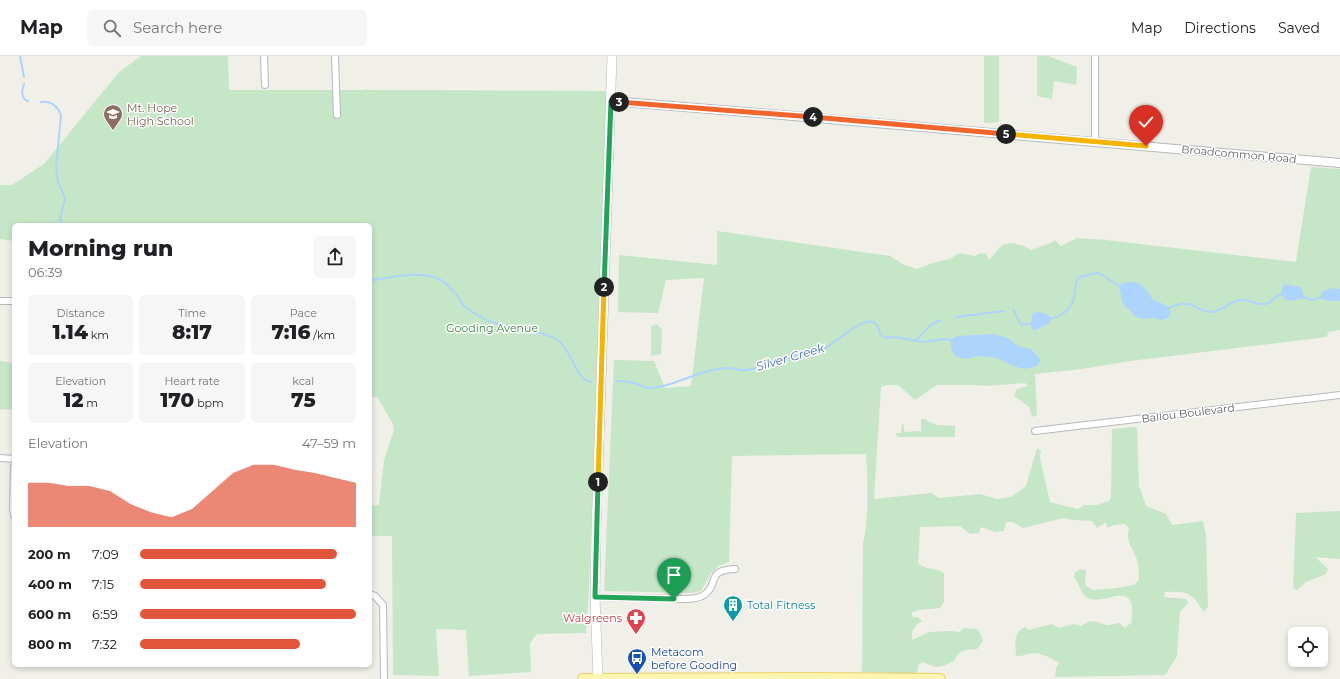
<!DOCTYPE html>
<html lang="en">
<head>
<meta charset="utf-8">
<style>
	:root { --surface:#fff; --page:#f6f6f6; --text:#202124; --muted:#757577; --line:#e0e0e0; --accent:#e3553b }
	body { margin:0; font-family:Montserrat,sans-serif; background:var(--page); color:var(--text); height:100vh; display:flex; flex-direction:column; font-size:15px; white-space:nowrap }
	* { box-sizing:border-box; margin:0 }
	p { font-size:13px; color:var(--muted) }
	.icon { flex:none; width:22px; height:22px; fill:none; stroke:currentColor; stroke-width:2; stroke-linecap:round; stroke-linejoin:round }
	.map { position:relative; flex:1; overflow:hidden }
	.panel { position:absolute; left:12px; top:167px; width:360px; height:444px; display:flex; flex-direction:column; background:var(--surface); border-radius:6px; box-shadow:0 2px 6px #0003 }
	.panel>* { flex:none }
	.buttons { position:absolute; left:1288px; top:571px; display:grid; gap:8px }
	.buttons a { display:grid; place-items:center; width:40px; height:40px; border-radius:6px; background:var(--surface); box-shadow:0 2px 6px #0003; font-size:20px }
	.pin { position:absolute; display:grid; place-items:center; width:34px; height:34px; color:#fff; margin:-41px -17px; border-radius:50% 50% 50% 0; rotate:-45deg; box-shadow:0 0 4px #0007 }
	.pin .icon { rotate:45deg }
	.km { position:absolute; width:20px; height:20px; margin:-10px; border-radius:50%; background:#222; color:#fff; font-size:11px; line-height:20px; text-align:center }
	.round { display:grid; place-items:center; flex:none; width:42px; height:42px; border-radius:6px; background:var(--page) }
	.head { display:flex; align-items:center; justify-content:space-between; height:68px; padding:0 16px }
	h1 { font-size:22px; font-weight:800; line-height:30px }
	.stats { display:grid; grid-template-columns:repeat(3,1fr); gap:6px; height:68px; padding:4px 16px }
	.stats div { display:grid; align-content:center; border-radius:6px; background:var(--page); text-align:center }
	.stats b { font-size:20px; font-weight:800 }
	.stats small { font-size:11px; font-weight:400 }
	.stats p { font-size:11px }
	.chart { height:112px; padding:8px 16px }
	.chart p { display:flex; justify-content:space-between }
	.chart svg { width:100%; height:72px; margin-top:4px; fill:var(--accent); opacity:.7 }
	ul { padding:0 16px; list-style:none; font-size:13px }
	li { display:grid; grid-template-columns:64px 48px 1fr; align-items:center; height:30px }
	li i { height:10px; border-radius:5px; background:var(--accent) }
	header { display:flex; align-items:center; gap:24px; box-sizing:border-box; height:56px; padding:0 20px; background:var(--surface); border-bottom:1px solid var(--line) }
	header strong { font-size:19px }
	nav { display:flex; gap:22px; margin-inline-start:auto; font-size:14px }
	.search { width:280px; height:36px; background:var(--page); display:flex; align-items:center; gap:10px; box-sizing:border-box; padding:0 14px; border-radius:6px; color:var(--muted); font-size:15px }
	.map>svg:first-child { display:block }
	.green { fill:#c6e6c8 }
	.water { fill:#add4fc }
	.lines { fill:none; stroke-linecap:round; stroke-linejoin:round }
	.stream { stroke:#add4fc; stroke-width:2 }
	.minor-casing { stroke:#b8b9be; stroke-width:8 }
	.tertiary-casing { stroke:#b8b9be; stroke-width:10 }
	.secondary-casing { stroke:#b6b9be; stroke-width:10 }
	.primary-casing { stroke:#ecd065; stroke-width:12 }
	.minor { stroke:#fff; stroke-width:6 }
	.tertiary { stroke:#fff; stroke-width:8 }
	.secondary { stroke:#fff; stroke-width:9 }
	.primary { stroke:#fcf5b1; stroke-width:10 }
	.split-1-casing { stroke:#fff; stroke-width:8 }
	.split-2-casing { stroke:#fff; stroke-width:8 }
	.split-3-casing { stroke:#fff; stroke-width:8 }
	.split-4-casing { stroke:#fff; stroke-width:8 }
	.split-5-casing { stroke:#fff; stroke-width:8 }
	.split-6-casing { stroke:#fff; stroke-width:8 }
	.split-1 { stroke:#22a559; stroke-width:5 }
	.split-2 { stroke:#f5b400; stroke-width:5 }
	.split-3 { stroke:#22a559; stroke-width:5 }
	.split-4 { stroke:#f0652b; stroke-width:5 }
	.split-5 { stroke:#f0652b; stroke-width:5 }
	.split-6 { stroke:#f5b400; stroke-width:5 }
	.labels { text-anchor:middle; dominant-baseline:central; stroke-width:3; stroke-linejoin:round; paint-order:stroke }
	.education-label { font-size:11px; fill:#785e54; stroke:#fff; text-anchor:start }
	.street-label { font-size:11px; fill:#5f6267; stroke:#fff }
	.park-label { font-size:11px; fill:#398442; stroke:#fff }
	.culture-label { font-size:11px; fill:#0d838f; stroke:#fff; text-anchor:start }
	.health-label { font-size:11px; fill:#be3a42; stroke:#fff; text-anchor:end }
	.transit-label { font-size:11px; fill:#164399; stroke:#fff; text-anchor:start }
	.water-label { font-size:12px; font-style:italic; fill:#4872ae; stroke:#fff }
</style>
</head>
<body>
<header>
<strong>Map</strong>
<div class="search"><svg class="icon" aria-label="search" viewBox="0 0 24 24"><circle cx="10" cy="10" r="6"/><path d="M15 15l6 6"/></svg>Search here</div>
<nav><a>Map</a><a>Directions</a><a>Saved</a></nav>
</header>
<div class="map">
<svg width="1340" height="623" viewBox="0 0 1340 623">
	<rect width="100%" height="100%" fill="#f0efe8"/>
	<!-- green -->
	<path class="green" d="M141,0H228L229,34H366V33L369,34L606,35L589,534L586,577L537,578L530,587L531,616L469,620L466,574L436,573L439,620L393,619L392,480H370V450L379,449L384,404L394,374L393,368L377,341H370V169H14V185L0,183V129H12L44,108L119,16Z
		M984,0H999V66L984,67Z
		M1037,0H1050V1L1077,11L1076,29L1054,25L1052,43L1037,40Z
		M1311,111L1340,113V274L1328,276L1327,281L1130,305L1082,313L1035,318L1037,359L1032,361L1029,351L1014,340L1017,333L1028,330L1025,327L987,330L971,329H937L915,344L898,329H887L881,331L874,443L931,437L939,442L980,438L997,443L1011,441L1026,430L1037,392L1041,395L1040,402L1050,446L1078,453L1084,449H1097L1109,445L1111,441L1112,373L1133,371L1137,372L1139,430L1146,450L1166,458L1172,469L1203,465L1206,479L1208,551L1204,556C1191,537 1189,535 1165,536L1164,541L1186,543L1188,547L1180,556L1177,600L1165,619L1055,621L1056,612L1059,607C1051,602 1039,595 1029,598C1024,599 1022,600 1016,600C1016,587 1012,578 1025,571L1029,574L1052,568L1059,572L1074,568L1081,570C1093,563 1093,565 1106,569C1110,570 1115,567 1119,567L1125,572L1132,566C1131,561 1133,555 1132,550C1128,528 1102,549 1088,542C1080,538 1080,527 1074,522L1075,516L1081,513L1086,515L1085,529L1093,534L1118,532L1134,529L1139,524C1139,516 1139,506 1135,499C1130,488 1126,485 1129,472L1125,468L1114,469L1107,472L1106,466L1097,472L1095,469L1092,465L1073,464L1063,462L1023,472L1013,466H1006L1004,475L995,476L981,471L979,477L970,478L960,470L920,471L918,508L927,512L938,514L944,517V546L940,552L919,554L911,557L913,561H918L922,565C914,571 911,573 912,584L929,576L949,575L960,576L963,572L977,573L981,579L983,585L977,593L966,594L959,597L954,605L943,610L935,611L923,606L918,609L917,618L862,616L863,487C869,465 868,421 866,398L732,400L729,506L718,510L711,517L701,535L692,537L604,535L614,304L654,305L665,332L691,330L704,222L666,224L658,257L618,256L619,199L717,209V175L890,200L904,209L917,213L933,207L950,203L959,197L975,200L980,197L986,198L989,204C993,200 998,192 1003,189C1012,185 1024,189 1031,194L1051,187L1055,184L1061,190L1077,182L1106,184L1296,206Z
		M657,268L662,274L661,298L651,300V270Z
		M0,305L14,307V354L0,353Z
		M921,363H924L936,369L955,370V381H897L896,377H901L902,368L904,369V376L921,375Z
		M1340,455V503L1315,501L1328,513L1326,518L1306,526L1297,534L1293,532L1296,457Z"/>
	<!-- water -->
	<path class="water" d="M1127,226C1141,224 1146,233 1153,244C1160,247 1168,248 1171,256L1168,262L1162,264L1152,262L1143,263L1136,261L1123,248L1119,231L1122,228Z
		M1285,228L1301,231L1304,242L1290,245L1284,243L1281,233Z
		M1331,232L1340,233V245H1329L1321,242L1322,236Z
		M1038,256C1044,257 1054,259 1049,267L1034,275L1031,272V264L1033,257Z
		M993,278L1008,282L1018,290L1031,293L1041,304L1037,310L1025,313L1013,310L997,302L977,300L966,303L956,301L951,293V284L956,280Z"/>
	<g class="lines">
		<!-- stream -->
		<path class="stream" d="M20,0L24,21
			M24,28C22,34 20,43 28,45
			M41,46C51,45 57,49 61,59L56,112L58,126L63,137L65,143L60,163L62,169
			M370,223L373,224C393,221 417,215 437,222C446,226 454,235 459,242C461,246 464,250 467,252C472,256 479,260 485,263C506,275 543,272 560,286C572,296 575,322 591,326
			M1303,241L1312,244L1323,241
			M1167,253C1175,249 1186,245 1194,250C1199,253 1203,255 1209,256C1221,256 1229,246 1240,244C1249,242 1256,250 1265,248C1273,247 1273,240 1283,238
			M1013,254C1018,258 1016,265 1022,269L1033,267
			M956,261L1004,255
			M1049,263C1063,260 1073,252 1075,237C1076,232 1075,227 1078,222C1083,220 1095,217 1099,217L1121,231
			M915,285L932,268L941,264
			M616,325C623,325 630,325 637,328C642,329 646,333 651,332C671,331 690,319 709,315C715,314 721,312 727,312C733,312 739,315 745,314C766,312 783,302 803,297C809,295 815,295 821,294C835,290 875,244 880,278L886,282L895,281L924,286L944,283L951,284"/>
		<defs>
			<path id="minor" d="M264,0L265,29
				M335,0L337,59
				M1095,86V0
				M0,245H14
				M1035,375L1340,339
				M0,402L14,403
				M14,411L13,453L14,459
				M370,538L375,540L383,549L384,623
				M595,541L683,543C690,543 698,543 704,539C720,528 705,514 735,513"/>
			<path id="tertiary" d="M611,45L770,58L1340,107"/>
			<path id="secondary" d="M598,623L595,541L596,475L612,0"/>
			<path id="primary" d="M583,623L800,622L940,623"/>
		</defs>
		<!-- minor casing -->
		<use href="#minor" class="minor-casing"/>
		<!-- tertiary casing -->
		<use href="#tertiary" class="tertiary-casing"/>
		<!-- secondary casing -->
		<use href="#secondary" class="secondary-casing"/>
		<!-- primary casing -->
		<use href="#primary" class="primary-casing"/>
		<!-- minor -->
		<use href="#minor" class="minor"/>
		<!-- tertiary -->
		<use href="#tertiary" class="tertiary"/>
		<!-- secondary -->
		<use href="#secondary" class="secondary"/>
		<!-- primary -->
		<use href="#primary" class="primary"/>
	</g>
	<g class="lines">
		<defs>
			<path id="split-1" d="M598,426L595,541L674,543"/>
			<path id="split-2" d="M598,426L604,231"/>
			<path id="split-3" d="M604,231L611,45L619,46"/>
			<path id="split-4" d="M619,46L813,61"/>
			<path id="split-5" d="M813,61L1006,78"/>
			<path id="split-6" d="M1006,78L1146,90"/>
		</defs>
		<!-- split-1 casing -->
		<use href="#split-1" class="split-1-casing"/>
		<!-- split-2 casing -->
		<use href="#split-2" class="split-2-casing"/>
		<!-- split-3 casing -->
		<use href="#split-3" class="split-3-casing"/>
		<!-- split-4 casing -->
		<use href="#split-4" class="split-4-casing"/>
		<!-- split-5 casing -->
		<use href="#split-5" class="split-5-casing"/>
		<!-- split-6 casing -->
		<use href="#split-6" class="split-6-casing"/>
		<!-- split-1 -->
		<use href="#split-1" class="split-1"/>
		<!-- split-2 -->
		<use href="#split-2" class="split-2"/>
		<!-- split-3 -->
		<use href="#split-3" class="split-3"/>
		<!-- split-4 -->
		<use href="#split-4" class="split-4"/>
		<!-- split-5 -->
		<use href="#split-5" class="split-5"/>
		<!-- split-6 -->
		<use href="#split-6" class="split-6"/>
	</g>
	<!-- icons -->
	<defs>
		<symbol id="school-pin" viewBox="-11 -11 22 30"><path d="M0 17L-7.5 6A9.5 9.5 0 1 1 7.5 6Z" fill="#8d6e63" stroke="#fff"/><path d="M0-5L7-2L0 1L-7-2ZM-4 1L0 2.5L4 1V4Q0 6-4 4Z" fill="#fff"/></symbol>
		<symbol id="building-pin" viewBox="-11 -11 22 30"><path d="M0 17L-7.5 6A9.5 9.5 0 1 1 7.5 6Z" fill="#0f9aa8" stroke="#fff"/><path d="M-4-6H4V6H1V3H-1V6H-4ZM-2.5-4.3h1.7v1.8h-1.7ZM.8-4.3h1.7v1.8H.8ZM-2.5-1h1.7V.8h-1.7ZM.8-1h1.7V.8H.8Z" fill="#fff"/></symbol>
		<symbol id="pharmacy-pin" viewBox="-11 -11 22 30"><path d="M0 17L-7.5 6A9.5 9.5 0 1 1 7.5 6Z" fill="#e0444e" stroke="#fff"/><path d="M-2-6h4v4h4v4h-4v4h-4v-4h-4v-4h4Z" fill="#fff"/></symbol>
		<symbol id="bus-pin" viewBox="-11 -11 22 30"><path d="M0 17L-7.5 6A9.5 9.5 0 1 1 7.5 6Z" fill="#1a4fb4" stroke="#fff"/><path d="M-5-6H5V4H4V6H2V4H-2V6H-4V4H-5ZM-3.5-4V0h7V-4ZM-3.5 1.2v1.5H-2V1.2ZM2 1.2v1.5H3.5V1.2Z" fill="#fff"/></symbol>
	</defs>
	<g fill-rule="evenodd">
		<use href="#school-pin" x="102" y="47" width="22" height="30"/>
		<use href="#building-pin" x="722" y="538" width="22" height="30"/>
		<use href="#pharmacy-pin" x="625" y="551" width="22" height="30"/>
		<use href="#bus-pin" x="626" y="591" width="22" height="30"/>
	</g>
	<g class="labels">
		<!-- education labels -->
		<g class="education-label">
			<text x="127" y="52">Mt. Hope<tspan x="127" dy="13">High School</tspan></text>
		</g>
		<!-- street labels -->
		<g class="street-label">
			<text transform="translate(1239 98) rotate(5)">Broadcommon Road</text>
			<text transform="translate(1188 357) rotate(-7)">Ballou Boulevard</text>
		</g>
		<!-- park labels -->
		<g class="park-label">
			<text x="492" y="272">Gooding Avenue</text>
		</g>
		<!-- culture labels -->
		<g class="culture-label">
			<text x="747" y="549">Total Fitness</text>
		</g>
		<!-- health labels -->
		<g class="health-label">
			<text x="622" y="562">Walgreens</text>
		</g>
		<!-- transit labels -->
		<g class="transit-label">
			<text x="651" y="596">Metacom<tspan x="651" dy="13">before Gooding</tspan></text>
		</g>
		<!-- water labels -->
		<g class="water-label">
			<text transform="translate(790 301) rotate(-16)">Silver Creek</text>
		</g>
	</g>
</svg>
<div class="buttons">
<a><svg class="icon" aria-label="locate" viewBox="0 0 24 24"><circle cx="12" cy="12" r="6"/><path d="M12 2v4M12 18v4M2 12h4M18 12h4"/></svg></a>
</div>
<div class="pin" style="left:674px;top:543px;background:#1e9e55"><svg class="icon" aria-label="arrive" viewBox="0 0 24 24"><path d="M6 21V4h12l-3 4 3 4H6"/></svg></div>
<div class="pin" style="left:1146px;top:90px;background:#d93025"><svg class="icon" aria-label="check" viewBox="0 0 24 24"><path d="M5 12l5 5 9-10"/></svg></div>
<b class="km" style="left:598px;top:426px">1</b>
<b class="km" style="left:604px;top:231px">2</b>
<b class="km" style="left:619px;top:46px">3</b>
<b class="km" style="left:813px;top:61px">4</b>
<b class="km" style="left:1006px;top:78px">5</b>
<section class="panel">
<div class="head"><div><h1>Morning run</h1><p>06:39</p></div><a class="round"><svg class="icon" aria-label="share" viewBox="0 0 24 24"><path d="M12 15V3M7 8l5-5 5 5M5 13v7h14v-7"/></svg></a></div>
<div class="stats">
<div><p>Distance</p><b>1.14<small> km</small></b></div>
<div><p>Time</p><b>8:17</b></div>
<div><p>Pace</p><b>7:16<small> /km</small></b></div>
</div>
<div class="stats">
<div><p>Elevation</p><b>12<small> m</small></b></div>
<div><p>Heart rate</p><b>170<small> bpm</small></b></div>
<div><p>kcal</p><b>75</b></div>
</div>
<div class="chart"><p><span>Elevation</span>47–59 m</p>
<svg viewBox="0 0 160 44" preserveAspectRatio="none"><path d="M0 44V17L10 17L20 19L30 19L40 22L50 30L60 35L70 38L80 33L90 22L100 11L110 6L120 6L130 9L140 11L150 14L160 17V44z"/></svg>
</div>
<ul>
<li><b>200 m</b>7:09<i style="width:91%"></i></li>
<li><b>400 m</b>7:15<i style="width:86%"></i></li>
<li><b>600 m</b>6:59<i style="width:100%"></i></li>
<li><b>800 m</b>7:32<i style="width:74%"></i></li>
</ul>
</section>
</div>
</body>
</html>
